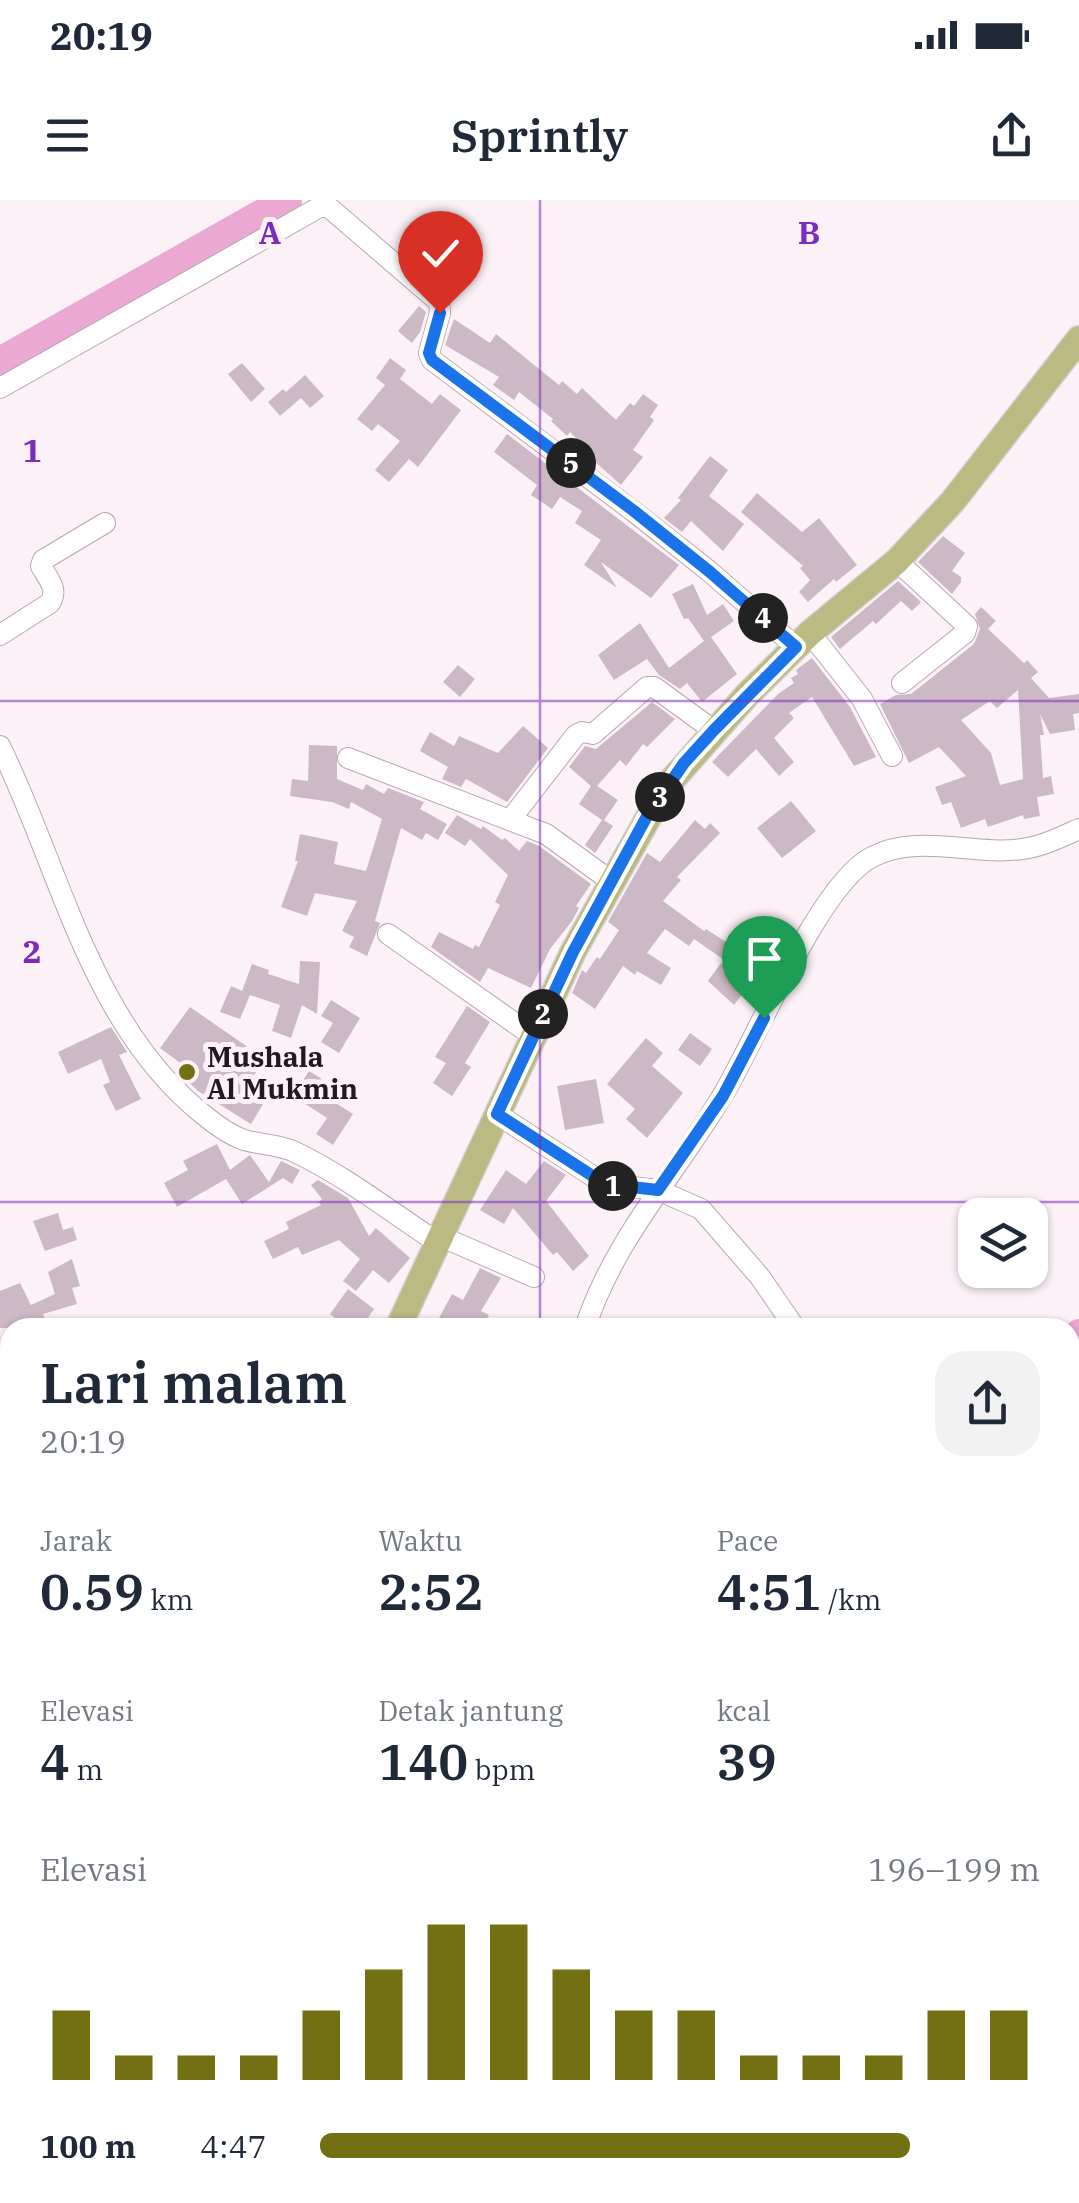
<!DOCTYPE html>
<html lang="id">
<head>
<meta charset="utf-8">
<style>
	:root { --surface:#fff; --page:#f2f2f3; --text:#1f2937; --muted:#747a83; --accent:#727013 }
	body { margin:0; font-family:"IBM Plex Serif",serif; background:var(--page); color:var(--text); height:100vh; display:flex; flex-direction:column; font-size:38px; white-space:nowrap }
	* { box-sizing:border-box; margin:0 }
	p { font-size:32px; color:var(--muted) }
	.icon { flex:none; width:55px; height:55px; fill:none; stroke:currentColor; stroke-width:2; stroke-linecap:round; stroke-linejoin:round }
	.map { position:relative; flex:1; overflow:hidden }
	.side { position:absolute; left:0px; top:1118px; width:1080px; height:888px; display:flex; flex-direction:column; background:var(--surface); border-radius:30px 30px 0 0; box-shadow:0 2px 8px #0004 }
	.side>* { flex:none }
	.fabs { position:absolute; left:958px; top:998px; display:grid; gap:20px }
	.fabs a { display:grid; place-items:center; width:90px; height:90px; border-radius:20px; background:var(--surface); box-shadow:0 2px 8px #0004; font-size:50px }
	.pin { position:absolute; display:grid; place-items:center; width:85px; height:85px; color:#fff; margin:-102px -42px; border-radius:50% 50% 50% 0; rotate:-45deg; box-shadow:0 0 10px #0007 }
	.pin .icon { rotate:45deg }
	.km { position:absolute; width:50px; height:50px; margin:-25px; border-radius:50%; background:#222; color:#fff; font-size:28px; line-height:50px; text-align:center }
	.round { display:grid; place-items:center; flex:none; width:105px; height:105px; border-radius:30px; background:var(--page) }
	.summary { display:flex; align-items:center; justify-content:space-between; height:170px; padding:0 40px }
	h1 { font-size:55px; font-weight:600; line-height:75px }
	.stats { display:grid; grid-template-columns:repeat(3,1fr); gap:15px; height:170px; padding:10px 40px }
	.stats div { display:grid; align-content:center }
	.stats b { font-size:50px; font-weight:600 }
	.stats small { font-size:28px; font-weight:400 }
	.stats p { font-size:28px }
	.chart { height:280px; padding:20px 40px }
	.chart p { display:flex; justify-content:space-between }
	.chart svg { width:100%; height:180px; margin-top:10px; stroke:var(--accent); stroke-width:6 }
	ul { padding:0 40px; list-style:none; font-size:32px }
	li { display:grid; grid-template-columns:160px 120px 1fr; align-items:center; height:75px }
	li i { height:25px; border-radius:12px; background:var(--accent) }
	.status { display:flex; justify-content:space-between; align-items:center; height:70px; padding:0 50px; background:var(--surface); direction:ltr }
	.status svg { height:28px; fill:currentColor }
	header { display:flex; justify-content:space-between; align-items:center; height:130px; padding:0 40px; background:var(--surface); font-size:45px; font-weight:600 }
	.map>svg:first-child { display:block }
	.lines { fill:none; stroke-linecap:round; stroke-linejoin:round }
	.river { stroke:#eaa8d2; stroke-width:30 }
	.building { fill:#cdb9c5; fill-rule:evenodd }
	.minor-casing { stroke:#b9a6b2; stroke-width:22 }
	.major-casing { stroke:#d2d1d2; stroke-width:28 }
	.minor { stroke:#fff; stroke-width:20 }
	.major { stroke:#bbba83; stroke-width:25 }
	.route-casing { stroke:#fff; stroke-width:20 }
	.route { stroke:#1a73e8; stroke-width:12 }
	.grid { fill:none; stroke:#7b2cbf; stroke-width:2.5; stroke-opacity:0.55 }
	.poi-dot { fill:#727013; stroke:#fdf1f8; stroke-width:4 }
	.labels { text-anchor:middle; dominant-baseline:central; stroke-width:10; stroke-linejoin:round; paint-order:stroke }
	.poi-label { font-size:28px; font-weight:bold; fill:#20191e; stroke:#fdf1f8; text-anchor:start }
	.grid-label { font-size:32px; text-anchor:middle; font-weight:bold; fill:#7b2cbf; stroke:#fdf1f8; stroke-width:10; stroke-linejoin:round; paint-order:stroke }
</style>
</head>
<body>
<div class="status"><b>20:19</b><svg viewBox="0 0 49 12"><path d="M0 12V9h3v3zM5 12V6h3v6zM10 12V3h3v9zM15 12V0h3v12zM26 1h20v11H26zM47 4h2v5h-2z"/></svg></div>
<header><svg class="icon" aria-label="menu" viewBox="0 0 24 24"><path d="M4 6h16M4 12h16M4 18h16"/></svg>Sprintly<svg class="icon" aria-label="share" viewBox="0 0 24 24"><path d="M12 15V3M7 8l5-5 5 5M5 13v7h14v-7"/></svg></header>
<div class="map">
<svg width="1079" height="2003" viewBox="0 0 1079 2003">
	<rect width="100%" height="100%" fill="#fdf1f8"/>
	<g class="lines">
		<!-- river -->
		<path class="river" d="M0,162L287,0
			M1070,1142L1079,1134
			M0,1804L10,1801"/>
	</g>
	<!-- building -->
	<path class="building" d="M419,106L426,112L420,132L412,143L398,131Z
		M454,119L490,143L496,134L559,185L562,181L577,194L582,188L616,220L630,203L634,206L643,194L658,205L650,217L654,220L633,250L643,257L621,285L594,261L596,258L570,232L567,236L551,221L553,219L519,192L514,200L493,185L499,177L445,145Z
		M390,158L406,170L400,179L432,204L440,194L461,210L418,267L409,259L389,282L375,270L400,241L378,224L372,231L357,219L385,185L376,178Z
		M242,163L265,189L251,202L228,174Z
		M305,175L324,196L310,208L301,198L280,216L268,202L283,189L286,192Z
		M507,234L679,365L651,398L601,362L617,388L584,365L601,340L575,323L582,311L560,297L552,309L531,295L537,285L494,252Z
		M710,256L728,270L709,296L744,324L723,351L691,321L682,332L664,318L681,300L678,298Z
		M757,293L802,332L819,318L857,365L836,382L834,379L808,402L799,392L810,380L800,368L803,366L741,312Z
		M943,336L965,353L952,371L961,377V382L952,394L918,362Z
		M898,381L921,402L912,411L901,401L876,424L873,421L840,449L831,437Z
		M693,384L707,415L723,404L734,421L711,437L737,474L702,502L687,483L680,489L659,475L647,459L614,480L598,455L640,423L669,468L704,441L688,418L684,419L672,394Z
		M981,407L996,421L988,429L1024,463L1027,460L1038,472L1031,478L1049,498L1079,494V513L1073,514L1075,530L1050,534L1040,514L1044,535H1040L1043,578L1051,576L1054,594L1037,597L1040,616L1024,619L1023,615L988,627L985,619L961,628L951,602L942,605L935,587L966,576L939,547L909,563L880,504L896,495L911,494L974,444L980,429L975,414ZM1018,490L1023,579L1000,585L991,553L961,520L990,501L997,508Z
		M812,458L850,507L876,557L854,566L812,497L789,513L794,518L774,538L794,562L779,576L756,549L728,577L712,562L778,494L794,483L791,478L798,474L796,470Z
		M458,465L475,479L460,497L443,482Z
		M652,502L675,519L647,547L643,544L626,566L620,560L597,586L618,600L604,620L613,626L595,653L585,645L602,620L579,604L591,586L569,567L585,546L596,549Z
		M523,526L548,548L507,602L466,579L461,587L442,579L448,567L420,551L430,532L454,546L459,536L498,553Z
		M309,545L337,546V579L363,590L366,584L384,594L388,588L424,602L420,609L447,624L438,640L426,633L422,640L401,628L375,721L380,723L367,756L349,747L354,737L342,731L357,701L315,693L307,716L281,707L298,661H295L300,634L338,642L334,664L366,671L382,619L351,602L349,609L332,602L290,596L292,579L308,581Z
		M791,601L816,631L782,658L757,628Z
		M457,615L481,629L483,626L502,640L505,638L519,651L527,641L539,646L591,684L576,706L579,708L572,721L550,749L531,788L488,768L480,782L431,747L439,732L473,749L475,745L479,747L500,705L495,702L508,675L470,639L465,646L445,633Z
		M695,620L705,629L710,623L720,633L677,677L681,680L663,701L704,731L706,729L732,746L729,750L733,753L727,762L694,739L689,746L665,729L647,753L671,768L661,785L637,771L635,775L623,766L595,809L572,793L582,770L586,773L597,757L600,759L619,730L608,722L647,653L660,662Z
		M300,761L320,762L317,814L302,805L291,838L272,831L280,805L250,795L240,819L220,812L231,786L242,791L252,764L269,770L268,774L299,784Z
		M721,763L749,785L734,805L708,781Z
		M331,800L360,818L339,853L321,842L333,823L321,816Z
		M467,806L490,822L465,863L471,867L452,896L433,883L446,863L435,857Z
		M190,807L265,859L248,884L268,896L251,924L198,891L178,872L183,865L160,848Z
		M111,827L127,852L119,855L141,899L116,911L103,885L110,882L101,859L68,874L58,852Z
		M690,833L712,849L700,866L678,850Z
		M646,838L663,853L652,866L683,893L647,938L626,919L635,909L607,884Z
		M309,871L327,882L320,893L353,914L333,945L316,934L327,918L293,896Z
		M596,879L604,923L565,930L557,886Z
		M217,944L230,970L250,955L269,982L281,961L300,970L292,984L283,978L242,1004L226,979L177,1007L164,983L188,970L183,961Z
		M544,961L566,975L546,1001L589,1056L573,1071L557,1052L553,1055L513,1008L504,1024L480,1010L506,970L526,984Z
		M318,980L348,998L369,1036L376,1028L410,1058L389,1083L373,1070L356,1091L343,1081L360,1059L339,1040L302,1055L298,1047L273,1059L264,1041L289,1029L286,1022L321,1005L319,1002L322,999L311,985Z
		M58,1013L63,1030L73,1027L77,1040L45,1051L33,1021Z
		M72,1059L80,1086L72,1088L77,1104L43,1114L46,1121L34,1128H0V1091L20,1083L31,1105L55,1094L48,1072Z
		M480,1068L501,1078L481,1111L489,1115L482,1128H457L439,1118L452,1094L463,1100Z
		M348,1089L374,1109L361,1128H328L335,1118L330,1114Z"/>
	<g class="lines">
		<defs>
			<path id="minor" d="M0,188L325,4L439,102L440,113L429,153L432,160L633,311L709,371L796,447
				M897,361L967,426L965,433L902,483
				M810,433L862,499L892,556
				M0,435L50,403C59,389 48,379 41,366L43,360L105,323
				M0,546C62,672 90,825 205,916C216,925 230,935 244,940C261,945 279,944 295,952C345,976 391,1012 437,1042
				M348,558L546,634L611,681
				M510,620L576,535L582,532L593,534L647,487H654L713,530
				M388,734L533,836
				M497,914L605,984L658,990L701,1009L760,1077L795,1128
				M440,1036L534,1077
				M585,1128C614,1039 677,972 724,893C757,838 819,684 872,657C917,633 973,656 1022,649C1041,647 1061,637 1079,629
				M0,1242L10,1274
				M1070,1311L1079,1303
				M1070,1542L1079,1555
				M1070,1696L1079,1693
				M370,2003L388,1995
				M629,2003L633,1995"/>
			<path id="major" d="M398,1128L573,752L665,588L747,495L810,433L897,361L953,301L1079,139
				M0,1528L10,1521"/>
		</defs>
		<!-- minor casing -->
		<use href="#minor" class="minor-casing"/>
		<!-- major casing -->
		<use href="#major" class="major-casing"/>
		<!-- minor -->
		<use href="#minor" class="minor"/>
		<!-- major -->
		<use href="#major" class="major"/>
	</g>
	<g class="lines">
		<defs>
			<path id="route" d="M440,113L429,153L432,160L634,311L710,372L796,447L714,530L684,563L646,618L573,752L497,914L605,984L658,990L723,896L764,818"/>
		</defs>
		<!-- route casing -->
		<use href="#route" class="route-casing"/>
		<!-- route -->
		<use href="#route" class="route"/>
	</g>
	<!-- grid -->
	<path class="grid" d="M540,0V1128M0,501H1079M0,1002H1079M0,1502H10M1070,1502H1079M540,1995V2003"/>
	<!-- markers -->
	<circle class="poi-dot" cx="187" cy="872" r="10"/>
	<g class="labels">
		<!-- poi labels -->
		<g class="poi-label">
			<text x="207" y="856">Mushala<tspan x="207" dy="32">Al Mukmin</tspan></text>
		</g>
	</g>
	<g class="grid-label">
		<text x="270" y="44">A</text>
		<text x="809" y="44">B</text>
		<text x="32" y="262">1</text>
		<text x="32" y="763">2</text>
	</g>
</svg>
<div class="fabs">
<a><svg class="icon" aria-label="layers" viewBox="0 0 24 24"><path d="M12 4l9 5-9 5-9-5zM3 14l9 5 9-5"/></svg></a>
</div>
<div class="pin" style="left:764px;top:818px;background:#1e9e55"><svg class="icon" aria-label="arrive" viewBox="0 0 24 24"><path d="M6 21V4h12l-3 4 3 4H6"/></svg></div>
<div class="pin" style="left:440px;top:113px;background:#d93025"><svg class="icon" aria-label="check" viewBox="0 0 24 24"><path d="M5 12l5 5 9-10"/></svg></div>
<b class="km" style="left:613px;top:986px">1</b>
<b class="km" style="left:543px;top:814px">2</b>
<b class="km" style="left:660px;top:597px">3</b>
<b class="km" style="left:763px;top:418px">4</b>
<b class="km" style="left:571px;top:263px">5</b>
<section class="side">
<div class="summary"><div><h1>Lari malam</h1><p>20:19</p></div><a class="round"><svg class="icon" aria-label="share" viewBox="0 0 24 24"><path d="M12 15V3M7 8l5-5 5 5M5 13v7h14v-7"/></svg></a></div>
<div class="stats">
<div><p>Jarak</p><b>0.59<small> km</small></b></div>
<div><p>Waktu</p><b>2:52</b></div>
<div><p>Pace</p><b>4:51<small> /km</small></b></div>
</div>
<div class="stats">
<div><p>Elevasi</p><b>4<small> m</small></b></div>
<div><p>Detak jantung</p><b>140<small> bpm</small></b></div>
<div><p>kcal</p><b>39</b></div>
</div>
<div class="chart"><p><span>Elevasi</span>196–199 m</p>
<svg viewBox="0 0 160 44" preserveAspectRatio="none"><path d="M5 44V27M15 44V38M25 44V38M35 44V38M45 44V27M55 44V17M65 44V6M75 44V6M85 44V17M95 44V27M105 44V27M115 44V38M125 44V38M135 44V38M145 44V27M155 44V27"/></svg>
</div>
<ul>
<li><b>100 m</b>4:47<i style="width:82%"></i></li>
</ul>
</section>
</div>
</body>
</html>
